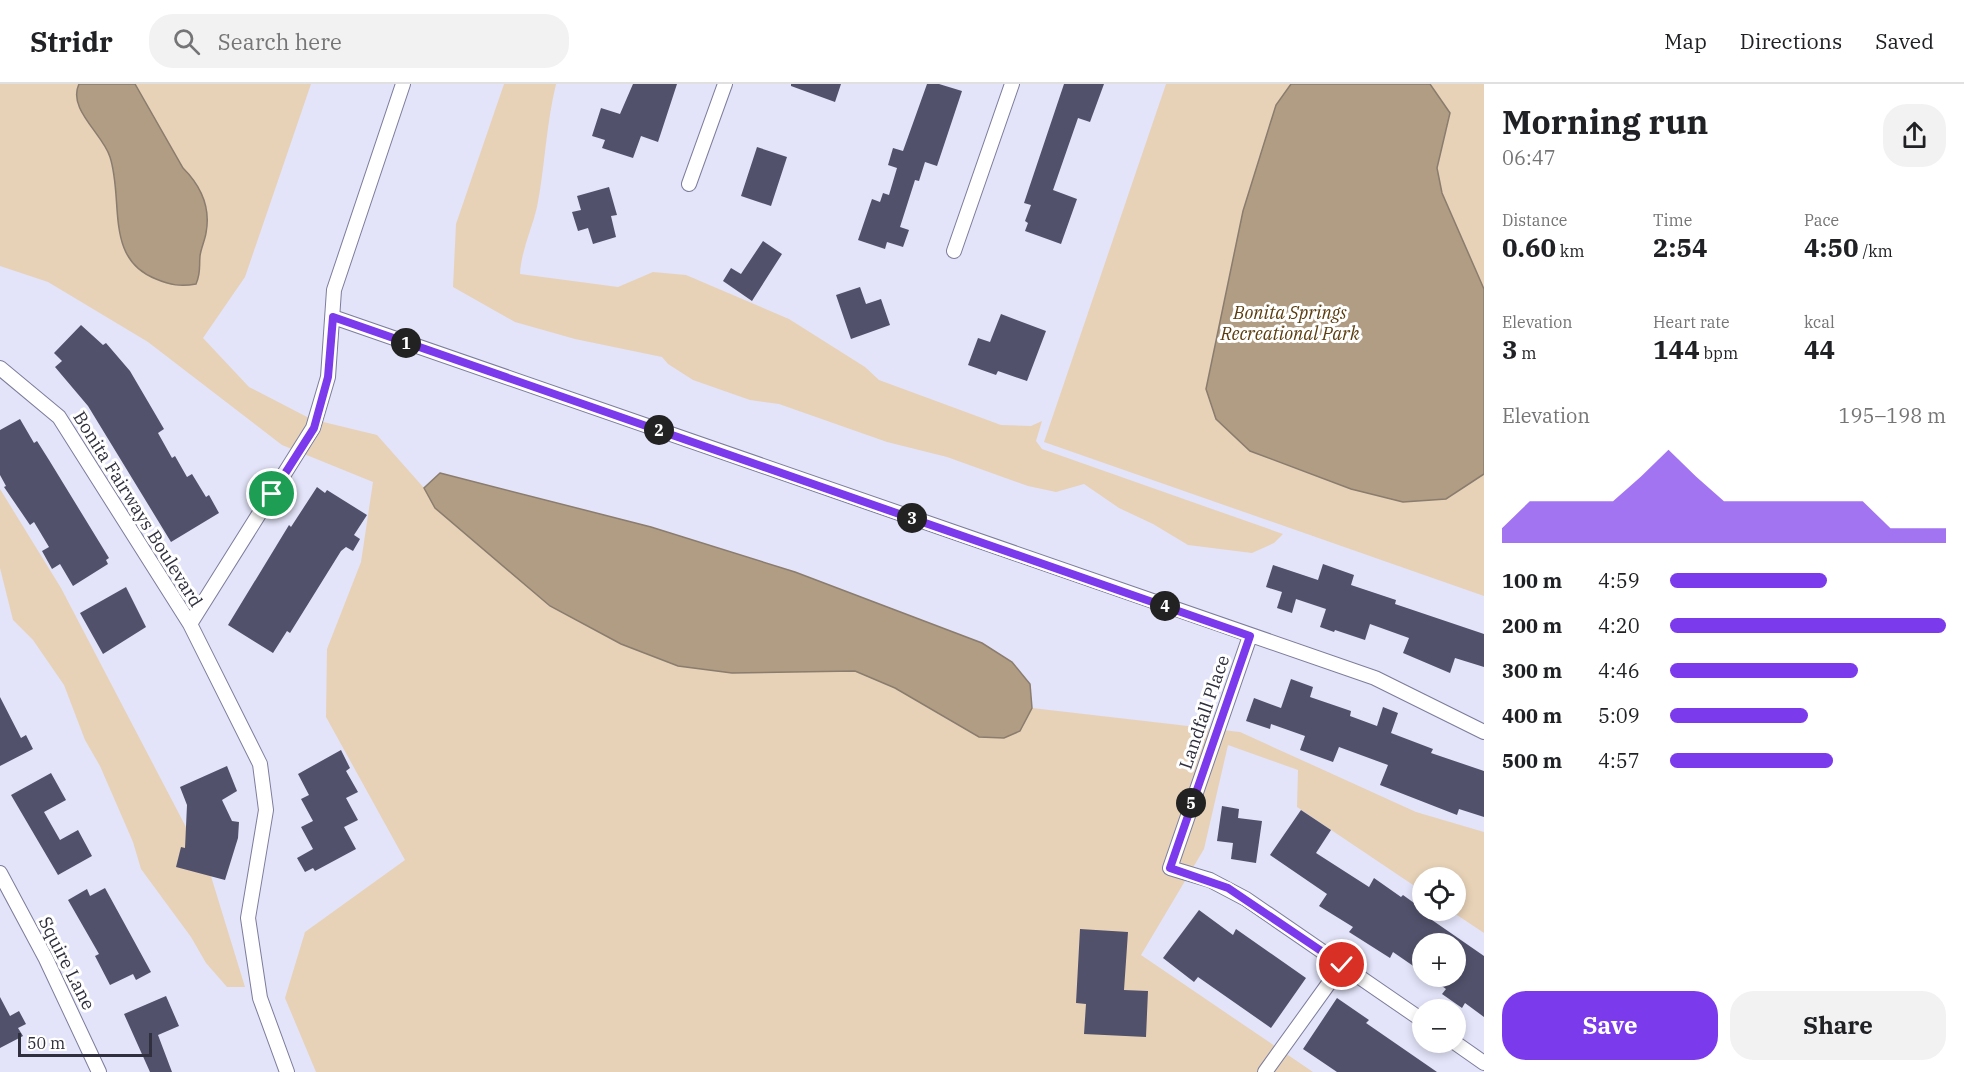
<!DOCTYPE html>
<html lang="en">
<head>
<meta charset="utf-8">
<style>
	:root { --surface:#fff; --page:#f2f2f2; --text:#202124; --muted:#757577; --line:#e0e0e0; --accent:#7c3aed }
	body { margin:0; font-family:"IBM Plex Serif",serif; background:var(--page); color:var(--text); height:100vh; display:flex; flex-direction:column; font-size:22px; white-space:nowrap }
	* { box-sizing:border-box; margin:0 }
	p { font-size:20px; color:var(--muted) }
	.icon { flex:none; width:33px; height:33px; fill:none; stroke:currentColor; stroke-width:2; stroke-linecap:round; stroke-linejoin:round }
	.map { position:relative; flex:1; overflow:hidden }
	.panel { display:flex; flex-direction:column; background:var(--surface); width:480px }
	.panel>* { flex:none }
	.controls { position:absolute; left:1412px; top:783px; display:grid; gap:12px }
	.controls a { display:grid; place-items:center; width:54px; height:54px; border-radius:50%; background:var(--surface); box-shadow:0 3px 9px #0003; font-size:30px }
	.scale { position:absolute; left:18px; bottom:15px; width:134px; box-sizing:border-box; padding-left:6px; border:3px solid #2f2f3d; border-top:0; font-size:16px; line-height:21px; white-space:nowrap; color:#2f2f3d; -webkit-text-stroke:4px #fff; paint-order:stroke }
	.pin { position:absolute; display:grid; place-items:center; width:51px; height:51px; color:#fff; margin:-26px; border:3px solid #fff; border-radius:50%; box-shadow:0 2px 6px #0007 }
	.km { position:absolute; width:30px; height:30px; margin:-15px; border-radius:50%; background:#222; color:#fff; font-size:16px; line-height:30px; text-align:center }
	.round { display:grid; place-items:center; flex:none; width:63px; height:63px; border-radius:24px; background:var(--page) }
	.headline { display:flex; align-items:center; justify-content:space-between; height:102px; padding:0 18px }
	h1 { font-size:33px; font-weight:700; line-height:45px }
	.metrics { display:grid; grid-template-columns:repeat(3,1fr); gap:9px; height:102px; padding:6px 18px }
	.metrics div { display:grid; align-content:center }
	.metrics b { font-size:26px; font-weight:700 }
	.metrics small { font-size:16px; font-weight:400 }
	.metrics p { font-size:16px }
	.chart { height:168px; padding:12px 18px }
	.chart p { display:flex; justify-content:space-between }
	.chart svg { width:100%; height:108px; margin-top:6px; fill:var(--accent); opacity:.7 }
	.cta { display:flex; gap:12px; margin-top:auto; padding:12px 18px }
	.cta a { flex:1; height:69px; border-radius:24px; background:var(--accent); color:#fff; font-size:24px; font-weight:700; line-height:69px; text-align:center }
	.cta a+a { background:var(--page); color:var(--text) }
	ul { padding:0 18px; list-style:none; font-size:20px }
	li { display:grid; grid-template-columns:96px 72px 1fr; align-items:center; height:45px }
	li i { height:15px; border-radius:8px; background:var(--accent) }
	header { display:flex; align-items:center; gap:36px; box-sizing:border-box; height:84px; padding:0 30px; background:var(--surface); border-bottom:2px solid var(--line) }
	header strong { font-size:28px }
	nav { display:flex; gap:33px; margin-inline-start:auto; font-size:21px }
	.search { width:420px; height:54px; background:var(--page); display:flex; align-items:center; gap:15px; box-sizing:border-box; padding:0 21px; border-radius:24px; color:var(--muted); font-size:22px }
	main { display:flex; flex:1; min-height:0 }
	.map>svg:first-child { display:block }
	.green { fill:#e7d2b7 }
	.water { fill:#b19d83; stroke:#8a7c6e; stroke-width:1.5 }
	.building { fill:#51516b }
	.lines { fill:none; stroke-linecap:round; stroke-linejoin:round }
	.street-casing { stroke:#7c7c9c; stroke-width:16 }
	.street { stroke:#fff; stroke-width:14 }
	.route-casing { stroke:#fff; stroke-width:12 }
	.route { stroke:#7c3aed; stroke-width:8 }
	.labels { text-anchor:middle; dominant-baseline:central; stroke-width:6; stroke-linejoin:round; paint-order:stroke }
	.park-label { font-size:18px; font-style:italic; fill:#5c3d0f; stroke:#fff }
	.street-label { font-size:18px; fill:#2f2f3d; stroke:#fff }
</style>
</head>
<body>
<header>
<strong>Stridr</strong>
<div class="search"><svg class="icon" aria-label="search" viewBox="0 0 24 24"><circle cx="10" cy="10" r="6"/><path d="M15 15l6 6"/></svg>Search here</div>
<nav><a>Map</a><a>Directions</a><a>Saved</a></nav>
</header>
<main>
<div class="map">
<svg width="1484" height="988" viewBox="0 0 1484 988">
	<rect width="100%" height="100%" fill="#e3e4f9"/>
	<!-- green -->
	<path class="green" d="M0,0H311L245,193L203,254L249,303L311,335L377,351L424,404L440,389L651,443L795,488L982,559L1012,578L1030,600L1032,624L1240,648L1416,728L1484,748V849L1451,827L1455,826V794H1422V807L1297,723L1298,686L1228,661L1204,765L1141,871L1313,988H316L285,914L305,848L405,776L326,633L327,565L361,478L373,398L282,361L148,258L48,198L0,182Z
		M504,0H556C546,41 545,82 537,123C532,145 521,167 520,190L618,203L653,188L686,191L789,235L865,283L879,296L1001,341L1031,342L1042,337L1036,357L1042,365L1283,450L1274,459L1252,469L1188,461L1153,440L1119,424L1084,400L1056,408L1028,402L947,373L887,358L779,320L750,316L693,296L668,280L662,273L575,255L515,238L453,203L456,140Z
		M1166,0H1484V512L1044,358Z
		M0,405L61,504L210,789L245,903H227L206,879L191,853L141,785L133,758L100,682L85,656L64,601L33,556L13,536L0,484Z"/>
	<!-- water -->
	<path class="water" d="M79,0H135L183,84C201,102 211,123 206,149C205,156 201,164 200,172C199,183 201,189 196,200C181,203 170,201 156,195C104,175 124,116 110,73C103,50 67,25 79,0Z
		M1291,0H1430L1450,29L1437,84L1442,109L1484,205V390L1446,415L1403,418L1351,405L1250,367L1216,335L1206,305L1243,127L1276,21Z
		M440,389L651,443L795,488L982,559L1012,578L1030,600L1032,624L1020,647L1004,654L979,653L895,604L855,587L732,589L678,582L621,560L550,522L435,424L424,404Z"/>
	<!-- building -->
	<path class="building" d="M633,0H677L658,58L641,52L633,74L602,64L605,56L592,52L601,24L620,30Z
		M791,0H841L835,18L791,2Z
		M927,0H939L962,7L937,82L925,78L919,97L915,96L900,143L909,146L903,163L887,158L885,165L858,156L872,115L880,118L883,109L889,111L897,84L888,81L893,64L903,67Z
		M1064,0H1104L1090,38L1078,34L1053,106L1077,115L1061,160L1025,147L1028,139L1025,137L1031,121L1024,119Z
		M757,63L787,73L771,122L741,112Z
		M609,103L617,131L611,132L616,153L593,160L588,144L578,147L572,128L581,126L577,112Z
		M763,157L782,170L752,217L723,197L731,184L741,190Z
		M860,203L866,220L881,215L890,241L851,255L836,211Z
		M1001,230L1046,247L1027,297L998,287L996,291L968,281L978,254L990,258Z
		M81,241L103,261L106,259L130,287L164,345L158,349L172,374L175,372L187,393L192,390L206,413L209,411L219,429L171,458L88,322L55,283L62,277L54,269Z
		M20,335L34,359L37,357L49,376L109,474L106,476L108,480L73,502L60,480L52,485L42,467L49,463L34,438L30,441L4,403L6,402L0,391V346Z
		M317,403L325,409L327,406L367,431L354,451L360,455L353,467L346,463L341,467L290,549L287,547L273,569L228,541L289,441L291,443Z
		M1323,480L1354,491L1351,501L1396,516L1395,520L1484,550V583L1455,574L1450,589L1403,569L1409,554L1370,540L1365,556L1335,546L1334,548L1320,543L1326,525L1296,515L1292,529L1277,524L1282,508L1266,503L1273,481L1318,496Z
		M126,503L146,543L103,570L80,529Z
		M1291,595L1313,603L1310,613L1351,627L1350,632L1377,642L1383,623L1398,629L1391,649L1433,665L1431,669L1484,687V733L1459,725L1457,731L1380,701L1388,681L1339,663L1333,678L1300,666L1305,652L1271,640L1270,645L1246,637L1254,614L1281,624Z
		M0,613L21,654L26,651L33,665L0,682Z
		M341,666L350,684L346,687L358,708L346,714L358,736L344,743L356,765L315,787L313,784L305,788L297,774L313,765L301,743L313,737L301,715L309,711L298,690Z
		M227,682L237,707L222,716L232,737L239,738L238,754L225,796L176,783L181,763L185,764L187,721L180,703Z
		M51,689L66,716L44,728L60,756L78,746L92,772L58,791L11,711Z
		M1222,722L1239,725L1238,734L1262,737L1256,779L1231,775L1233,759L1217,757Z
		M1301,726L1331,746L1316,769L1369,803L1374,794L1401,813L1403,811L1421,824L1419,827L1484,872V933L1465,919L1462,924L1442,910L1446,905L1428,892H1455V860H1422V888L1393,868L1390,874L1349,848L1353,843L1319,822L1327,810L1270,771Z
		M105,804L151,888L136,896L133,890L110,901L95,872L99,870L68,816L87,805L90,812Z
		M1199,826L1233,851L1236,845L1306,894L1271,944L1198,893L1194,898L1163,874Z
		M1080,845L1128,848L1124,906L1148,907L1146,953L1084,950L1086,920L1076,919Z
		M166,912L179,942L158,951L172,988H150L124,930Z
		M0,913L10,932L19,927L26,940L18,944L23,952L0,964Z
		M1337,914L1369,936L1366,939L1437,988H1337L1303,965Z"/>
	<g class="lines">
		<defs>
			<path id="street" d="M689,100L725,0
				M954,167L1012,0
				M333,233L1375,594L1484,648
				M0,284L59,333L190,540L260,680L266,726L248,834L260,914L287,988
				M190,540L313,344L328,293L334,206L403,0
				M1250,552L1170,784L1210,796L1246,815L1422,936
				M0,789L46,875L99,988
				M1454,958L1484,979
				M1265,988L1342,881"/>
		</defs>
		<!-- street casing -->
		<use href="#street" class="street-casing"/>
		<!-- street -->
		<use href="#street" class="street"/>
	</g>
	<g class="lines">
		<defs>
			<path id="route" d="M272,410L314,344L328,293L333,233L1250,552L1170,784L1228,804L1342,881"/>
		</defs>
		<!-- route casing -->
		<use href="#route" class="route-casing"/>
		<!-- route -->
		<use href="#route" class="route"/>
	</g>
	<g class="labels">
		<!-- park labels -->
		<g class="park-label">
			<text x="1290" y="228">Bonita Springs<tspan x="1290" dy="21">Recreational Park</tspan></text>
		</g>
		<!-- street labels -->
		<g class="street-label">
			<text transform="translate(138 425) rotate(58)">Bonita Fairways Boulevard</text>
			<text transform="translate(1204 628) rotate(-71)">Landfall Place</text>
			<text transform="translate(67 879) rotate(63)">Squire Lane</text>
		</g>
	</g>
</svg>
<div class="controls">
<a><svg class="icon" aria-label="locate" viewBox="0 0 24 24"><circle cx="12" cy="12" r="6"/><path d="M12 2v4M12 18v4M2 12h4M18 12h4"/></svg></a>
<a>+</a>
<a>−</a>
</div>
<div class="scale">50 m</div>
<div class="pin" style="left:272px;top:410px;background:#1e9e55"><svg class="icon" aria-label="arrive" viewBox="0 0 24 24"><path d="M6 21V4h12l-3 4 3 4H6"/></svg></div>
<div class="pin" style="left:1342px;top:881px;background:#d93025"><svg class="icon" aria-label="check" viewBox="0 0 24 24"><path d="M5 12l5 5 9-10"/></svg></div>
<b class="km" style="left:406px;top:259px">1</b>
<b class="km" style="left:659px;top:346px">2</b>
<b class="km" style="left:912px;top:434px">3</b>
<b class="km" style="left:1165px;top:522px">4</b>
<b class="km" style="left:1191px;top:719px">5</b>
</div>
<section class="panel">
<div class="headline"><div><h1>Morning run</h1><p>06:47</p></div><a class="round"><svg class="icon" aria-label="share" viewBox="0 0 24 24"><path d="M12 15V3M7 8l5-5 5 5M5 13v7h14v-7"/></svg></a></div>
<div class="metrics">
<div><p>Distance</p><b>0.60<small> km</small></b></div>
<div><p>Time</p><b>2:54</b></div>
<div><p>Pace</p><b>4:50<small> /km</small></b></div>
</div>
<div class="metrics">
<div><p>Elevation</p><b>3<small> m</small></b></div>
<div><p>Heart rate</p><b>144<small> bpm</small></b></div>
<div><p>kcal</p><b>44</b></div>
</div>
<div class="chart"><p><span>Elevation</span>195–198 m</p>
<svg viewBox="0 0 160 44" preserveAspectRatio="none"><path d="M0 44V38L10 27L20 27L30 27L40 27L50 17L60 6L70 17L80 27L90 27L100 27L110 27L120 27L130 27L140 38L150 38L160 38V44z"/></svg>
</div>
<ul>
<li><b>100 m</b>4:59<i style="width:57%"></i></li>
<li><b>200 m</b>4:20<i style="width:100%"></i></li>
<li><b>300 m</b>4:46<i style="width:68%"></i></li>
<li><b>400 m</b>5:09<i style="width:50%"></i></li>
<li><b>500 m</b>4:57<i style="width:59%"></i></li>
</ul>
<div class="cta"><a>Save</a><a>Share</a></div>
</section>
</main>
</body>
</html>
